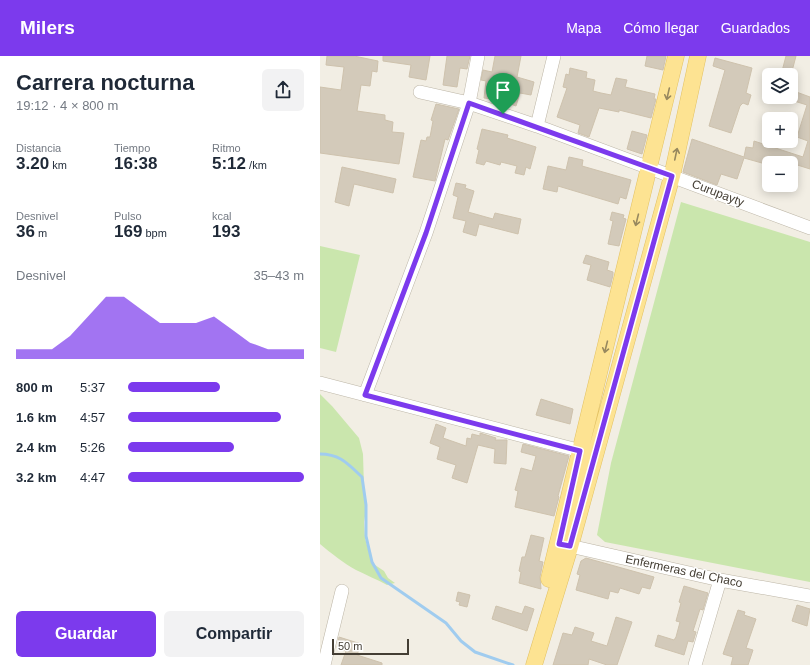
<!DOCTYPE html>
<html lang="es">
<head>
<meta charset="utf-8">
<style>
	:root { --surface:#fff; --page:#f2f2f3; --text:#1f2937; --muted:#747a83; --accent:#7c3aed }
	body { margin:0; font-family:Helvetica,sans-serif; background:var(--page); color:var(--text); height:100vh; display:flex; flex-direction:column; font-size:15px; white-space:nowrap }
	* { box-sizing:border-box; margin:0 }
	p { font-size:13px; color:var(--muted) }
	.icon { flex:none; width:22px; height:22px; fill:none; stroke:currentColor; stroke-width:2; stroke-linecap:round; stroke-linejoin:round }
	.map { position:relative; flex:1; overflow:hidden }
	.panel { display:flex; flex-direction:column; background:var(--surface); width:320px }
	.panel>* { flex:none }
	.buttons { position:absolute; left:442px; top:12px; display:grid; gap:8px }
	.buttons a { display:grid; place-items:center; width:36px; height:36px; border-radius:6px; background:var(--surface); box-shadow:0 2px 10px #0003; font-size:20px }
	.scale { position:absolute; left:12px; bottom:10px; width:77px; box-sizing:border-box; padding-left:4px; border:2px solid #443e34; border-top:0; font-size:11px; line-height:14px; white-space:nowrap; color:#443e34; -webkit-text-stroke:3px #fff; paint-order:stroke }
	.pin { position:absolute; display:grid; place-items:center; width:34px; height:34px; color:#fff; margin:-41px -17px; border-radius:50% 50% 50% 0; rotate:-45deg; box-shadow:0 0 4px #0007 }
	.pin .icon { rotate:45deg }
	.round { display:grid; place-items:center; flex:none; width:42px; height:42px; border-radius:6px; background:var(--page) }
	.summary { display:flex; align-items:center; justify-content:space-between; height:68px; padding:0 16px }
	h1 { font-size:22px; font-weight:800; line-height:30px }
	.stats { display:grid; grid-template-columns:repeat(3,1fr); gap:6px; height:68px; padding:4px 16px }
	.stats div { display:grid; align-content:center }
	.stats b { font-size:17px; font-weight:800 }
	.stats small { font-size:11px; font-weight:400 }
	.stats p { font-size:11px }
	.chart { height:112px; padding:8px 16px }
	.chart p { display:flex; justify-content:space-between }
	.chart svg { width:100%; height:72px; margin-top:4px; fill:var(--accent); opacity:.7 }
	.button { display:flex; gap:8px; margin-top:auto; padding:8px 16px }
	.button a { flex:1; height:46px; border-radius:6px; background:var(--accent); color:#fff; font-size:16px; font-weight:800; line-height:46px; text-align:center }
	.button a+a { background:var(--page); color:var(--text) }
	ul { padding:0 16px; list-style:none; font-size:13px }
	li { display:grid; grid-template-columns:64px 48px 1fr; align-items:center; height:30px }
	li i { height:10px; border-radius:5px; background:var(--accent) }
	header { display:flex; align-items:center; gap:24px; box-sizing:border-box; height:56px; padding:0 20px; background:var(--accent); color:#fff }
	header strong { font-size:19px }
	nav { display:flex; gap:22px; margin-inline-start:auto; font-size:14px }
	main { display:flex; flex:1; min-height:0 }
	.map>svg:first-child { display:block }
	.green { fill:#cae6ad }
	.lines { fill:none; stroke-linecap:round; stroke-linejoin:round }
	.stream { stroke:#a0ccef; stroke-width:3 }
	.building { fill:#d3caba; stroke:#cec2ad }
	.minor-casing { stroke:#bdb6a7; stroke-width:14 }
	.major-casing { stroke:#e2c162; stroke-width:17 }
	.minor { stroke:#fff; stroke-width:13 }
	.major { stroke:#fde392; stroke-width:16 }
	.oneway { stroke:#97885e }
	.route-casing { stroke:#fff; stroke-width:8 }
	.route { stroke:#7c3aed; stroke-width:5 }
	.labels { text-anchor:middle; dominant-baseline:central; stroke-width:3; stroke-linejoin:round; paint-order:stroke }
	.street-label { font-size:12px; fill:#443e34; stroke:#fff }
</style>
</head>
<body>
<header>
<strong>Milers</strong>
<nav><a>Mapa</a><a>Cómo llegar</a><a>Guardados</a></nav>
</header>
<main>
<section class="panel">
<div class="summary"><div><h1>Carrera nocturna</h1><p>19:12 · 4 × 800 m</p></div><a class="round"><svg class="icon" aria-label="share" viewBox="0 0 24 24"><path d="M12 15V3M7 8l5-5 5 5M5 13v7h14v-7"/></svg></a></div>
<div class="stats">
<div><p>Distancia</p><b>3.20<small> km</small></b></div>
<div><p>Tiempo</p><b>16:38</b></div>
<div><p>Ritmo</p><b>5:12<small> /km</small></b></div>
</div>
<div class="stats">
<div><p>Desnivel</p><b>36<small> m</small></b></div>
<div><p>Pulso</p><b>169<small> bpm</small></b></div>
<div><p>kcal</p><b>193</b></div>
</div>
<div class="chart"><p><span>Desnivel</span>35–43 m</p>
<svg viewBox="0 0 160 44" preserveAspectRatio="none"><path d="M0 44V38L10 38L20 38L30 30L40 18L50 6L60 6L70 14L80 22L90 22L100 22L110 18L120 26L130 34L140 38L150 38L160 38V44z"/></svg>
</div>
<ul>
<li><b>800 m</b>5:37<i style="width:52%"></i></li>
<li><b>1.6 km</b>4:57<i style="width:87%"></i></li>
<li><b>2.4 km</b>5:26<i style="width:60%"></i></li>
<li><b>3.2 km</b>4:47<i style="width:100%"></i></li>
</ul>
<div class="button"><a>Guardar</a><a>Compartir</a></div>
</section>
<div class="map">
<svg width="490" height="609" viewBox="0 0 490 609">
	<rect width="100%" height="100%" fill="#f2eee4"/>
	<!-- green -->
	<path class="green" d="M361,146L490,186V526L285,486L277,479L291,407Z
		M0,190L40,199L16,296L0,292Z
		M0,338L12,350L39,382L43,398L44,432L47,449L44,466L45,482L52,507L64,515L68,522L75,527L67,529C56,523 46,519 36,514C23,507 11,497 0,488Z"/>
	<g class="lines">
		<!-- stream -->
		<path class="stream" d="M0,398C20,398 28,408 42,421L46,449V480L52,506L61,522L126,567L141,585L155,596L193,609"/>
	</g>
	<!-- building -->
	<path class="building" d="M7,0H34L58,5L57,16L52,15L50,30L41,29L37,55L65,59V64L73,66L72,76L84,77L79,108L0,97V31L21,34L24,11L6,9Z
		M63,0H110L106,24L89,21L91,9L63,5Z
		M127,0H150L147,13L140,12L137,31L123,29Z
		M175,0H201L197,21L214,26L211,39L200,37L196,50L180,44L164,42L166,25L161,24L163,14L172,16Z
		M327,0H346L343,14L325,10Z
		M466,0H476L471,19H461Z
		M395,2L432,12L426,37L431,39L428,49L423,47L420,50L411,77L389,70L405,14L393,10Z
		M250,12L267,16L266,22L275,24L273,35L281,37L291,39L296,22L307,24L305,31L335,38L334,43H336L331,62L299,54V56L279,52L269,81L258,77L260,69L237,61L247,32L243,31L246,18L249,19Z
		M471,34L490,41V113L471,107H449V109L424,102L417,123L401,118L397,129L363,116L372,83L424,101L426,91L433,92L434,85L483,101L488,85L477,81L487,49L471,44Z
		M116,48L139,53L128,84L125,83L115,125L93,121L101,84L106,85L107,81H110L113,65L111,64Z
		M162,73L188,79L187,82L216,91L210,113L206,111L204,119L195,117L197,110L181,106L180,109L166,105L164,109L156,107L159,94L157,93Z
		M312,75L327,79L322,98L307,93Z
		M249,101L263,104L262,110L311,124L306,143L300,141L298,148L238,130L237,136L223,133L228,110L246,114Z
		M22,111L76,123L73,137L34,128L29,150L15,146Z
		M136,127L146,129L145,132L154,135L148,156L173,163L175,157L201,163L198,178L159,168L156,180L143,176L146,165L133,162L138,141L133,139Z
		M292,156L304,159L303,162L306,163L299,190L288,188L293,165L290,164Z
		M266,199L289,206L287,214L293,216V219L290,231L267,224L271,209L263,207Z
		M221,343L253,353L250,368L216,359Z
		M116,368L126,372L123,382L146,390L147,382L151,383L152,378L160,380V377L176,382L175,384H187L186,408L174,407L175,393L158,389L147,427L132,422L136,409L117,403L120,391L110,387Z
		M203,388L249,400L238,440L239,441L234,460L195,451L198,435L195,434L201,412L212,415L216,400L201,396Z
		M211,479L224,482L219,505L223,506L220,521L221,533L199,527L201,516L199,515L202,501H205Z
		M266,502L334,521L330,533L322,531L319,538L300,532L298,537L290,535L288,543L256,534L260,519L257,518L261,505Z
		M364,530L388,537L383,554L380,553L373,575L376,576L373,586L368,585L364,599L335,590L338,579L354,584L356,581L360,566L356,565L361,547L359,546Z
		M138,536L150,539L147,551L139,549L140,546L136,545Z
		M477,549L490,553L487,570L472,565Z
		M176,550L202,558L205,550L214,553L207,575L172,563Z
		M418,554L425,556L424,559L436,563L426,592L433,594L428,609H411L413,601L403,598Z
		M296,561L312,566L297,609H287L269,603L268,609H233L243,577L252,579L255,571L274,577L271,585L287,590Z
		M19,581L41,588L37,599L62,607V609H21L26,595L17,592Z"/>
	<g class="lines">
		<defs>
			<path id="minor" d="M100,36L149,47L217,70L490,172
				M217,70L234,0
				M0,327L269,397
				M45,339L106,177L149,47L158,0
				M241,488L400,524L490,540
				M4,609L22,535
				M375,609L400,524"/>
			<path id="major" d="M229,523L356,0
				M214,609L250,491L352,120L378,0"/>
		</defs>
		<!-- minor casing -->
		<use href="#minor" class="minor-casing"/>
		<!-- major casing -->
		<use href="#major" class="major-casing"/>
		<!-- minor -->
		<use href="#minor" class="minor"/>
		<!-- major -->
		<use href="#major" class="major"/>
	</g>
	<!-- one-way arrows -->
	<defs><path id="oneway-shaft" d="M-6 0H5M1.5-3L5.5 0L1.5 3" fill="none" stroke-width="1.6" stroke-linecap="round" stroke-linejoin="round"/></defs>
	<g class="oneway">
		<use href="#oneway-shaft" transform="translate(348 38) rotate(103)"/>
		<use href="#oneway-shaft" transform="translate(356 98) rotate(-78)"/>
		<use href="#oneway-shaft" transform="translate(317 164) rotate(104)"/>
		<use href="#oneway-shaft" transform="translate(286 291) rotate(104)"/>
	</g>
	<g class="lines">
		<defs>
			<path id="route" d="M149,47L352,120L250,490L239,488L260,395L45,339L106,177Z"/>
		</defs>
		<!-- route casing -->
		<use href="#route" class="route-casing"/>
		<!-- route -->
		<use href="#route" class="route"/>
	</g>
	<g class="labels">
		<!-- street labels -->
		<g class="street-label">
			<text transform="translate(398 137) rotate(21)">Curupayty</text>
			<text transform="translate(364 515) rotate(12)">Enfermeras del Chaco</text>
		</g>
	</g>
</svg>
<div class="buttons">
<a><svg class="icon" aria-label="layers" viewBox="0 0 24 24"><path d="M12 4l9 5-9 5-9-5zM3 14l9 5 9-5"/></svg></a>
<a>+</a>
<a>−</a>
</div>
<div class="scale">50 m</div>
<div class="pin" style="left:183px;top:58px;background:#1e9e55"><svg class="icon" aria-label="arrive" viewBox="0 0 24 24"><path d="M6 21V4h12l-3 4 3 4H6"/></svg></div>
</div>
</main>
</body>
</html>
